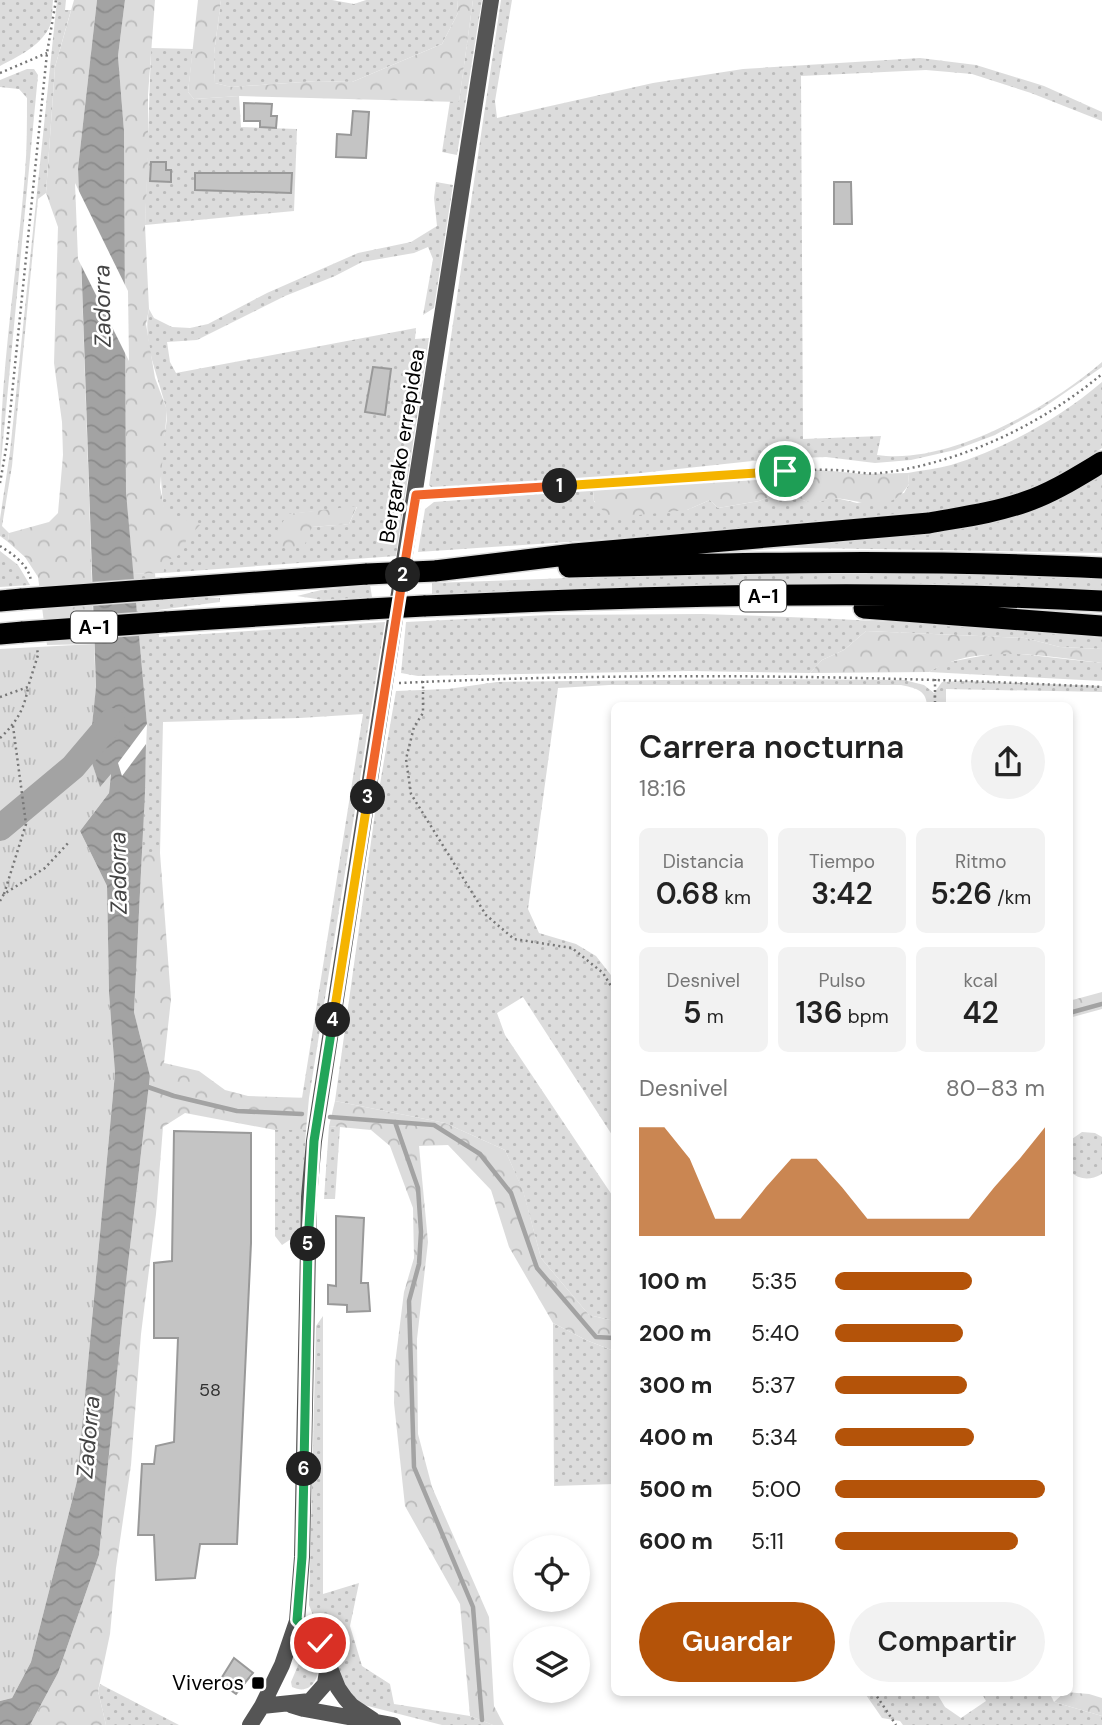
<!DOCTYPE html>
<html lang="es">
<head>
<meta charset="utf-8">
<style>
	:root { --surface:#fff; --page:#f2f2f2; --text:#222; --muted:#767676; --accent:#b45309 }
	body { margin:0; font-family:"DM Sans",sans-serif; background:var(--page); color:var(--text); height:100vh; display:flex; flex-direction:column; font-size:26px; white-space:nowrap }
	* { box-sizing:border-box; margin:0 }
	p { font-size:23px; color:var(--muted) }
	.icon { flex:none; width:38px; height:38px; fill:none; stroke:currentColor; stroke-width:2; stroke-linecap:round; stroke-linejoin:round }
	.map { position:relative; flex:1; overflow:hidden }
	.panel { position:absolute; left:611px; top:702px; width:462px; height:994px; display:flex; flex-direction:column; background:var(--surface); border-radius:10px; box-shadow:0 4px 10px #0003 }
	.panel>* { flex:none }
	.tools { position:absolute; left:513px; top:1535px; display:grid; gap:14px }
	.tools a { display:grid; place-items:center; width:77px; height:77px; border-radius:50%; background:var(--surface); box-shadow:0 4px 10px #0003; font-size:35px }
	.pin { position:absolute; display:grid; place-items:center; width:60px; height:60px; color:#fff; margin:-30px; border:4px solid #fff; border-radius:50%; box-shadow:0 2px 7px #0007 }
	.km { position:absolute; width:35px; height:35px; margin:-18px; border-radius:50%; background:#222; color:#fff; font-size:19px; line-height:35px; text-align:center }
	.round { display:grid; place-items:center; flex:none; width:74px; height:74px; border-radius:37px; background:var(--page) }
	.headline { display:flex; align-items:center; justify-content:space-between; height:119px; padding:0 28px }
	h1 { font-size:32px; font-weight:600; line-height:52px }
	.metrics { display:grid; grid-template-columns:repeat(3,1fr); gap:10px; height:119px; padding:7px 28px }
	.metrics div { display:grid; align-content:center; border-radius:10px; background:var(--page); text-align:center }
	.metrics b { font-size:30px; font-weight:600 }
	.metrics small { font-size:19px; font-weight:400 }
	.metrics p { font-size:19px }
	.chart { height:196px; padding:14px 28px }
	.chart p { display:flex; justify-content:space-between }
	.chart svg { width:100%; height:126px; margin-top:7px; fill:var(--accent); opacity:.7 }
	.cta { display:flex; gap:14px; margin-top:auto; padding:14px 28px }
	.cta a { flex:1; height:80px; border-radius:42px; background:var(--accent); color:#fff; font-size:28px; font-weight:600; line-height:80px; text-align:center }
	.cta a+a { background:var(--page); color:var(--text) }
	ul { padding:0 28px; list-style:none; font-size:23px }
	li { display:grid; grid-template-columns:112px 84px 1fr; align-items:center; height:52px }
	li i { height:18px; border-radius:9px; background:var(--accent) }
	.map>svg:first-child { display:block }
	.grass { fill:url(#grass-dots); fill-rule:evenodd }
	.forest { fill:url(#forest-crowns) }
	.park { fill:url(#park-tufts) }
	.water { fill:url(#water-waves) }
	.pier { fill:#fff }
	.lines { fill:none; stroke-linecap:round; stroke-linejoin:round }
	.stream { stroke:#a3a3a3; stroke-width:4.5 }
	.river { stroke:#a3a3a3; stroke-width:26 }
	.building { fill:#c4c4c4; stroke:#999; stroke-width:2 }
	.highway-casing { stroke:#dbdbdb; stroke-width:24 }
	.path { stroke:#777; stroke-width:2.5; stroke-dasharray:2 3.5; stroke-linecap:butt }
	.minor { stroke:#555; stroke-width:16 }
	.highway { stroke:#000; stroke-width:21 }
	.highway-bridge-casing { stroke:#dbdbdb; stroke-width:24; stroke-linecap:butt }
	.highway-bridge { stroke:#000; stroke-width:21 }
	.split-1-casing { stroke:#fff; stroke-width:14 }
	.split-2-casing { stroke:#fff; stroke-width:14 }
	.split-3-casing { stroke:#fff; stroke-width:14 }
	.split-4-casing { stroke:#fff; stroke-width:14 }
	.split-5-casing { stroke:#fff; stroke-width:14 }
	.split-6-casing { stroke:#fff; stroke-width:14 }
	.split-7-casing { stroke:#fff; stroke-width:14 }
	.split-1 { stroke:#f5b400; stroke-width:9 }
	.split-2 { stroke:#f0652b; stroke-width:9 }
	.split-3 { stroke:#f0652b; stroke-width:9 }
	.split-4 { stroke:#f5b400; stroke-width:9 }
	.split-5 { stroke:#22a559; stroke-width:9 }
	.split-6 { stroke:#22a559; stroke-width:9 }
	.split-7 { stroke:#22a559; stroke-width:9 }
	.poi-dot { fill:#000; stroke:#fff; stroke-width:2.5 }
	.labels { text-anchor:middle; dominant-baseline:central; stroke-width:5; stroke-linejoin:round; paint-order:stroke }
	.number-label { font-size:18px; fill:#313131 }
	.shield { fill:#fff; stroke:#4c4c4c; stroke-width:2 }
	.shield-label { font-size:19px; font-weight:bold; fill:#000 }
	.street-label { font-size:21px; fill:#000; stroke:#fff }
	.poi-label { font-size:21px; fill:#000; stroke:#fff; text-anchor:end }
	.water-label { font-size:23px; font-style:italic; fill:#444; stroke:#fff }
</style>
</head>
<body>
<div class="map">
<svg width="1102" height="1725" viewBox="0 0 1102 1725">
	<defs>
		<pattern id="grass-dots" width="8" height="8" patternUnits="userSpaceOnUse" patternTransform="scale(1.75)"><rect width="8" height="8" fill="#dcdcdc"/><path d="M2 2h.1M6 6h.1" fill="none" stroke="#bbb" stroke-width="1.8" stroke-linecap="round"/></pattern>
		<pattern id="forest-crowns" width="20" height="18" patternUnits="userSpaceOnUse" patternTransform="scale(1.75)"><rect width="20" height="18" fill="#dcdcdc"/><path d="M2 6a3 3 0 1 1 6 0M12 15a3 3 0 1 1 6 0" fill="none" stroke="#bbb"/></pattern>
		<pattern id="park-tufts" width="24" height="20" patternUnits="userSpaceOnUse" patternTransform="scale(1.75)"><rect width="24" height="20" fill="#dcdcdc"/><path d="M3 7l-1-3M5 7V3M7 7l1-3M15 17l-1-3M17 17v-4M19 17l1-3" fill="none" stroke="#bbb"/></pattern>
		<pattern id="water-waves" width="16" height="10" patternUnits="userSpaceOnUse" patternTransform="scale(1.75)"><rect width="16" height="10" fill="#a3a3a3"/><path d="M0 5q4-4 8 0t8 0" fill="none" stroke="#8b8b8b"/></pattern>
	</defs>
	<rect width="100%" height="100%" fill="#fff"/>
	<!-- grass -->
	<path class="grass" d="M0,0H53C52,8 53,21 49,28C39,47 17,57 0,66Z
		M57,0H66L65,10H71L55,67L46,193L38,199L12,466L2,526L9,533L8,542L0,536V519L10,452Z
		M221,0H332L354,4L366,0H457L458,13L442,44L352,82L317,81L231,87L215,83L214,54Z
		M473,0H482L457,155L442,152L450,101H459Z
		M501,0H512L495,101L497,118L653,83L743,69L920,58L976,65L1044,86L1102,112V121L1031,93L972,74L926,70L801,76L803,439L881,436L877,455C948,466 1050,407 1102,362V367L1043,408L995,435L955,450L911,460L875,463L826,457L772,459L491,489H433L429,485Z
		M151,48L193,49L188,92L194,99L239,96L241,127L297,129L294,211L145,225Z
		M27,69H34L38,75L0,472C0,372 17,272 25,173C27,148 27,123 27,98L19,89L0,87V80Z
		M436,182L453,185L434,308L423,315L433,259L428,247L414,253L362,262L335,276L285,296L197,340L167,342L170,362L176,373L416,328L415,339L429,338L396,556L163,573C171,531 157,491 162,450C163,437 169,421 166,408C158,375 142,343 149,309L154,318L172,327L190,328L208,324L267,293L358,253L411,242L437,226L434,198ZM357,507L349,524L312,527L289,514Z
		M1102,382V448C1049,486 1008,501 944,510L612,539L418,552L425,509L434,502L593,490L594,502L687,510L710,500L718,508L759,501L782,492L805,501L819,502L832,497L857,503L904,493L909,484L908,473C922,470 937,469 951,465C1005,448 1059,419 1102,382Z
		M1102,469V553L743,547L915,533Z
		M0,551L18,565L30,585L0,587Z
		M731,572C854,572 978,572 1102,578V590L885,584L748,585L432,594V583Z
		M155,573L157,599L189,596L220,598V602L158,610L159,637L385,622L309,1098H302L363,714L300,718L163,722L160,853H142L147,724L133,574Z
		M370,585L372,597L323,600L297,596L321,590Z
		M702,614C835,618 969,624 1102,638V649L1060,647L1025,638L866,631L844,650L822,660L810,673L689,671L418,676L401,673L406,622L548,615Z
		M1002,652L1102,663V681L929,672L944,663Z
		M750,679L904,680L924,685L934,693L942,682L965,681L1102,686V692L946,689V705H927C926,689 914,688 901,685H609L558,688L528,909L539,933L576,944L596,956L614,979V1138L523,997L497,1013L505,1035L614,1198V1321L589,1315L541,1258L523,1191L505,1150L445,1123L335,1101L375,813L396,691L448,689L497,682Z
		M329,1126L340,1127L335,1199H324Z
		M275,1130H306L300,1233L282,1245L275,1236Z
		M1082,1132L1095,1133L1102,1137V1174C1089,1181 1080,1180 1069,1171V1141Z
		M323,1316V1594L359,1583L350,1626L362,1666L390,1684L394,1704L470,1716L493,1725H442L360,1704L342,1684L330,1646L316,1623L309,1605L316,1326Z
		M553,1323L586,1340L614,1351V1484L554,1486Z
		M305,1649L315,1652C324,1669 315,1698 292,1687L291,1682Z
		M100,1684L179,1725H106L98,1691Z
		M864,1692H936L945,1707L961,1718L986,1701L981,1692H1049L1054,1702L1102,1716V1725H903L900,1721L882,1718Z"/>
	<!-- forest -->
	<path class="forest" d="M74,0H97L78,168L94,644L47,645L38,577L25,557L8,542L9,533L49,522L58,513L63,455L62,422L54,363L58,227L46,193L55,67Z
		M125,0H155L148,95V157L145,225L149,309L146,324L155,378L167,410L160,487L165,512L200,525L186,540L183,553L166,561L163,573L133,574L126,492L124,131L118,56Z
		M198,0H221L214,54L215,83L231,87L317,81L352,82L442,44L458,13L457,0H473L459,102L240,96L194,99L188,92Z
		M809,469L864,474L908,473L909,484C890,515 865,501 835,498C829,497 825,501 819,502C807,504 793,496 782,492L759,501L718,508L710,500L687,510L610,518L594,501L593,490L761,472Z
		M357,506L349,524L312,527L305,544L289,550L280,546L274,535L288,514Z
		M866,631L1025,638L1060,647L1102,649V663C1048,657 977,642 929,672L810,673L822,660L844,650Z
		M142,853H160L171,999L164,1063L199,1071L225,1090L248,1096L309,1098L306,1130H275L185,1113L163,1127L156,1214L141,1334L131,1465L116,1568L110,1634L98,1691L106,1725H30L58,1673L99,1555L127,1273L150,1076L134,1012Z
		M1102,992V1009L1069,1018V1001Z
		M335,1101L445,1123L505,1150L523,1190L541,1258L589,1315L614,1321V1351L586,1340L553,1323L509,1247L491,1190L448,1145L419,1146L428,1242L417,1339L418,1434L432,1487L489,1617L494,1706L504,1725H493L470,1716L460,1604L405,1506L394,1403L395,1364L404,1292L414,1258L413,1208L390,1146L371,1130L329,1126Z
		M1065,1692L1089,1694L1102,1698V1716L1054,1702Z"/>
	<!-- park -->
	<path class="park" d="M94,644L96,689L89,754L100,786L111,772L109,793L80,831L107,886L109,993L115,1073L77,1481L31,1662L12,1698L0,1701V649Z"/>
	<!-- water -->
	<path class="water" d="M97,0H125L118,56L124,131L126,492L147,724L118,763L122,776L146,744L145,792L134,1012L150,1076L127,1273L99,1555L58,1673L30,1725H0V1701L12,1698L31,1662L77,1481L115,1073L109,993L107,886L80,831L109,793L111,774L100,787L89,754L96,687L78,168Z"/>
	<!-- pier -->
	<path class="pier" d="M75,183L128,291L129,361L78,259Z"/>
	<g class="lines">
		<!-- stream -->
		<path class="stream" d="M1069,1013L1102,1004
			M145,1086L174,1096L237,1111L302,1114
			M330,1117L434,1125L480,1154L511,1193L537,1268L596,1337L614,1338
			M395,1122L418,1188L421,1232L419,1264L409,1301L414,1467L473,1607L482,1720"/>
		<!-- river -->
		<path class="river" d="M0,828L73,767L112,721"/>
	</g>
	<!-- building -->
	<path class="building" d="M244,103L272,104L271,116H277L276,128L260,127V121H244Z
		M353,111L369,112L366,158L336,157L337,134L351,135Z
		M151,162H166V170H171V182L150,181Z
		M195,173H292L291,193L195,190Z
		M834,182H851L852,224H834Z
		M373,367L391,369L385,415L365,412Z
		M174,1131L251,1133V1243L237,1544H200L195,1578L156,1580L154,1535H138L142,1464H154L156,1446L174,1442L178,1338H154V1263L172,1261Z
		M336,1216L364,1218L361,1283H368L370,1311L347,1312V1305L328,1304V1285L336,1286Z
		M234,1658L253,1673L236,1694L219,1682Z"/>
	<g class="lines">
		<defs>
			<path id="highway" d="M569,567C746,563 924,559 1102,568
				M435,571L574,554L929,523C962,517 994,513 1025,502C1052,493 1077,477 1102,462
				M161,589L367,574
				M0,601L22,599
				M424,606C649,596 876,589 1102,601
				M864,608L1102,626
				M165,622L369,609
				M0,634L23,632"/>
		</defs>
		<!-- highway casing -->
		<use href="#highway" class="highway-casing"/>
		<!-- path -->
		<path class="path" d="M0,73L47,53
			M0,483L7,443L47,53L56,0
			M430,494L785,471C801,471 817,469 833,470C849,470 865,475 881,473C961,463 1041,425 1102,374
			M0,546C13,554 30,566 31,582
			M935,679V705
			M423,681V713L414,727L406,759L411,794L486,915L514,939L572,948L603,973L614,991
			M399,683C634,672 868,675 1102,687
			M0,697L28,687L38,655L37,648
			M0,738C16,723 24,710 28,688
			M4,894L26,824L13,726
			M0,901L4,894L45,868L70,841
			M874,1692L896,1725"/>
		<!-- minor -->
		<path class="minor" d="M297,1621L320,1643L338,1688L345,1698L352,1706L373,1720
			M291,1705L304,1709L393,1725
			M262,1706L310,1701L325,1684L328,1665
			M250,1725L262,1706L282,1665L297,1621L302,1557L309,1197L314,1141L491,0"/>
		<!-- highway -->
		<use href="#highway" class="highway"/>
		<defs>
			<path id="highway-bridge" d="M367,574L435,571
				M22,599L161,589
				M369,609L424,606
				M23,632L165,622"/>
		</defs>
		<!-- highway-bridge casing -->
		<use href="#highway-bridge" class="highway-bridge-casing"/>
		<!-- highway-bridge -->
		<use href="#highway-bridge" class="highway-bridge"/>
	</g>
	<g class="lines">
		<defs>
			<path id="split-1" d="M560,486L785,471"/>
			<path id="split-2" d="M403,575L416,495L560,486"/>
			<path id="split-3" d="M368,797L403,575"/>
			<path id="split-4" d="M333,1020L368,797"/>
			<path id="split-5" d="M308,1244L314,1141L333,1020"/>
			<path id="split-6" d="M304,1469L308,1244"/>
			<path id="split-7" d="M304,1469L302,1557L297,1620L320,1643"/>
		</defs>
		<!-- split-1 casing -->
		<use href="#split-1" class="split-1-casing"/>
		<!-- split-2 casing -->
		<use href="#split-2" class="split-2-casing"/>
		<!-- split-3 casing -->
		<use href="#split-3" class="split-3-casing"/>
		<!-- split-4 casing -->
		<use href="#split-4" class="split-4-casing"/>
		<!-- split-5 casing -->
		<use href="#split-5" class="split-5-casing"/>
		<!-- split-6 casing -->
		<use href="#split-6" class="split-6-casing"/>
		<!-- split-7 casing -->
		<use href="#split-7" class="split-7-casing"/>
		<!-- split-1 -->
		<use href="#split-1" class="split-1"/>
		<!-- split-2 -->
		<use href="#split-2" class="split-2"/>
		<!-- split-3 -->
		<use href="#split-3" class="split-3"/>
		<!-- split-4 -->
		<use href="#split-4" class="split-4"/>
		<!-- split-5 -->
		<use href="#split-5" class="split-5"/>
		<!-- split-6 -->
		<use href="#split-6" class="split-6"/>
		<!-- split-7 -->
		<use href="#split-7" class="split-7"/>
	</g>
	<!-- markers -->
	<rect class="poi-dot" x="251" y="1676" width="14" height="14" rx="3.5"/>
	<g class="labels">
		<!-- number labels -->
		<g class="number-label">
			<text x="210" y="1390">58</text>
		</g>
		<!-- shield labels -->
		<g class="shield">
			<rect x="740" y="580.5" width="46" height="31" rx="5"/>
			<rect x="71" y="611.5" width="46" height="31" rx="5"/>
		</g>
		<g class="shield-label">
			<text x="763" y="596">A-1</text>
			<text x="94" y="627">A-1</text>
		</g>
		<!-- street labels -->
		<g class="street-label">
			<text transform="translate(402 446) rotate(-81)">Bergarako errepidea</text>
		</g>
		<!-- poi labels -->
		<g class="poi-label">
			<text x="244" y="1683">Viveros</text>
		</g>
		<!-- water labels -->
		<g class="water-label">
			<text transform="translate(102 306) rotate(-91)">Zadorra</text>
			<text transform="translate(118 873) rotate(-91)">Zadorra</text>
			<text transform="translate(88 1437) rotate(-85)">Zadorra</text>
		</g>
	</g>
</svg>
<div class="tools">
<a><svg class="icon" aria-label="locate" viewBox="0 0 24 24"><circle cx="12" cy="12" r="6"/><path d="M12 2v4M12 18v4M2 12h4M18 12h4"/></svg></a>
<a><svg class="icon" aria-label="layers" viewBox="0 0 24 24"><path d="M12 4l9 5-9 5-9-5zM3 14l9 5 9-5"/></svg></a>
</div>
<div class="pin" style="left:785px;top:471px;background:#1e9e55"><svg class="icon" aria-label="arrive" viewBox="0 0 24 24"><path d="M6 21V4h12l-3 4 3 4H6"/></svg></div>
<div class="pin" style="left:320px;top:1643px;background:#d93025"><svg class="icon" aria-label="check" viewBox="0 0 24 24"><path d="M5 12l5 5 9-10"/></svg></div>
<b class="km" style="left:560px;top:486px">1</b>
<b class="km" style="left:403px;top:575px">2</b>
<b class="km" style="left:368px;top:797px">3</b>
<b class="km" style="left:333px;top:1020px">4</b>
<b class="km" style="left:308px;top:1244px">5</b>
<b class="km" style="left:304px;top:1469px">6</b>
<section class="panel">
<div class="headline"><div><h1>Carrera nocturna</h1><p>18:16</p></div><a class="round"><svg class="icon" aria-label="share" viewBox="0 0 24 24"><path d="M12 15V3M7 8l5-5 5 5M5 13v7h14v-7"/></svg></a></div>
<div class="metrics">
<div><p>Distancia</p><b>0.68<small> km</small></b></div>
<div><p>Tiempo</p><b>3:42</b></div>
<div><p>Ritmo</p><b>5:26<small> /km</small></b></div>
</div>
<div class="metrics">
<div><p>Desnivel</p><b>5<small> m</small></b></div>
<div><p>Pulso</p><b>136<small> bpm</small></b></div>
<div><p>kcal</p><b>42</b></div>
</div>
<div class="chart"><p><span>Desnivel</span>80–83 m</p>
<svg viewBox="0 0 160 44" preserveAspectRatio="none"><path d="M0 44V6L10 6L20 17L30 38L40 38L50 27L60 17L70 17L80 27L90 38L100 38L110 38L120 38L130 38L140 27L150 17L160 6V44z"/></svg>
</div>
<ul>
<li><b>100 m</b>5:35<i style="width:65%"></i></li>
<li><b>200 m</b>5:40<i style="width:61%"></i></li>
<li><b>300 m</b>5:37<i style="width:63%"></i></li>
<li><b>400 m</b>5:34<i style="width:66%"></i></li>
<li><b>500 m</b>5:00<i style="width:100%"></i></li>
<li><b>600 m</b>5:11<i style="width:87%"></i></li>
</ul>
<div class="cta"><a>Guardar</a><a>Compartir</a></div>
</section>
</div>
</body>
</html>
